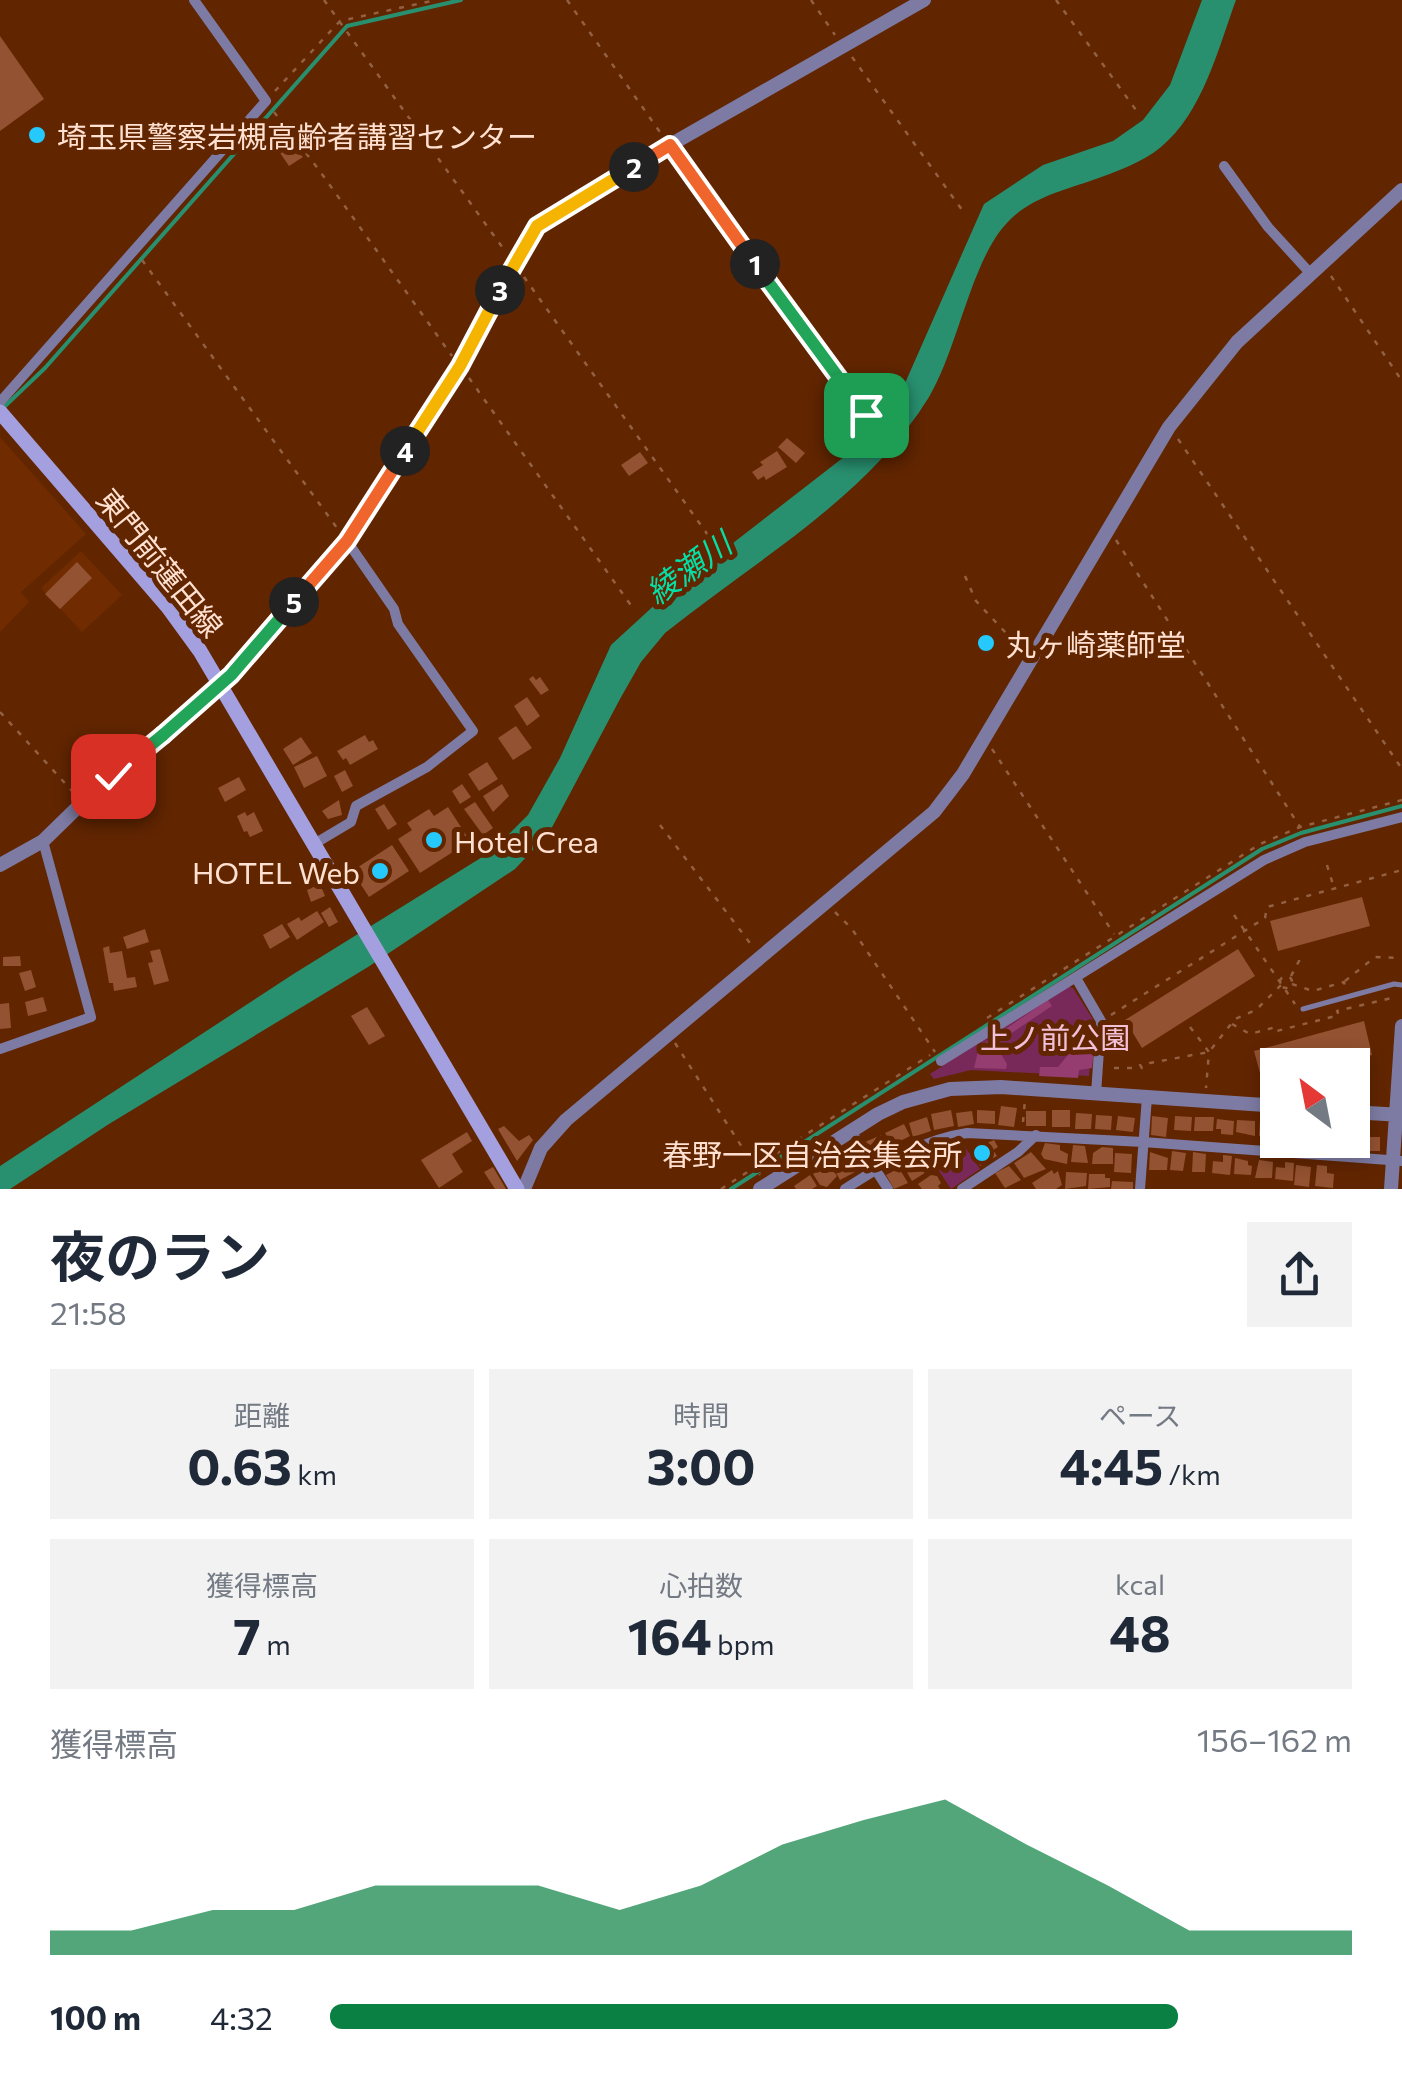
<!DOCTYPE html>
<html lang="ja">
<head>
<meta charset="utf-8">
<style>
	:root { --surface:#fff; --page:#f2f2f3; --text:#1f2937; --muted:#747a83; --accent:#0b8043 }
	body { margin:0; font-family:Commissioner,"Noto Sans JP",sans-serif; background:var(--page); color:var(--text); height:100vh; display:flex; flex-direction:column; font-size:38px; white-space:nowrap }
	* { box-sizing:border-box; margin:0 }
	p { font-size:32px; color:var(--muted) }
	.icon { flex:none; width:55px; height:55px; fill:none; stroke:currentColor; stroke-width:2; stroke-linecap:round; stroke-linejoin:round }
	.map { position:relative; height:1189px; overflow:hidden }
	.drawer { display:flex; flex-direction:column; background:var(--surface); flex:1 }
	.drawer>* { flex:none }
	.needle { width:65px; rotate:328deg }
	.tools { position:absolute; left:1260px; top:1048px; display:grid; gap:20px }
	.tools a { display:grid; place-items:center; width:110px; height:110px; border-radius:0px; background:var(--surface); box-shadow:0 5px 15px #0003; font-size:50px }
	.pin { position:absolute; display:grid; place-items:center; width:85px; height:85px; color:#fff; margin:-42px; border-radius:20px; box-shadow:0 5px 15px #0006 }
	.km { position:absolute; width:50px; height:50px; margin:-25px; border-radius:50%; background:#222; color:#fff; font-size:28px; line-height:50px; text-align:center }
	.round { display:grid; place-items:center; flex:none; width:105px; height:105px; border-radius:0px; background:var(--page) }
	.head { display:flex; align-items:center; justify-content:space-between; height:170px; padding:0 50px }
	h1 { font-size:55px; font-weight:700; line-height:75px }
	.figures { display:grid; grid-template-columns:repeat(3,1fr); gap:15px; height:170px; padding:10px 50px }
	.figures div { display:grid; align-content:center; border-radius:0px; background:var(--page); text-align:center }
	.figures b { font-size:50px; font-weight:700 }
	.figures small { font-size:28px; font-weight:400 }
	.figures p { font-size:28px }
	.chart { height:280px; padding:20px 50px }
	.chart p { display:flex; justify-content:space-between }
	.chart svg { width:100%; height:180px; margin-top:10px; fill:var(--accent); opacity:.7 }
	ul { padding:0 50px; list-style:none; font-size:32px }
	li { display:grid; grid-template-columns:160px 120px 1fr; align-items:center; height:75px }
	li i { height:25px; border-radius:12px; background:var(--accent) }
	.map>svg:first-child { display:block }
	.built { fill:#702c00 }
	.green { fill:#782959 }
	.forest { fill:#953c70 }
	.water { fill:#28906f }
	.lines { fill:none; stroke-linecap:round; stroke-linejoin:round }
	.stream { stroke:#28906f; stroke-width:4 }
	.building { fill:#935231 }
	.path { stroke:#936042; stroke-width:2.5; stroke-dasharray:5 8; stroke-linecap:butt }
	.service { stroke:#7d7ba3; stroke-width:5 }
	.minor { stroke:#7d7ba3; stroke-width:10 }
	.tertiary { stroke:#7d7ba3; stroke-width:14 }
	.secondary { stroke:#a49fdf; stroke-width:15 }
	.split-1-casing { stroke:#fff; stroke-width:20 }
	.split-2-casing { stroke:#fff; stroke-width:20 }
	.split-3-casing { stroke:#fff; stroke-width:20 }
	.split-4-casing { stroke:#fff; stroke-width:20 }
	.split-5-casing { stroke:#fff; stroke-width:20 }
	.split-6-casing { stroke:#fff; stroke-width:20 }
	.split-7-casing { stroke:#fff; stroke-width:20 }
	.split-1 { stroke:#22a559; stroke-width:12 }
	.split-2 { stroke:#f0652b; stroke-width:12 }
	.split-3 { stroke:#f5b400; stroke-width:12 }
	.split-4 { stroke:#f5b400; stroke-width:12 }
	.split-5 { stroke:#f0652b; stroke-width:12 }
	.split-6 { stroke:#22a559; stroke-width:12 }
	.split-7 { stroke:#22a559; stroke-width:12 }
	.poi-dot { fill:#25c9fe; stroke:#612500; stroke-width:4 }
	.labels { text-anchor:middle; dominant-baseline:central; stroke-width:10; stroke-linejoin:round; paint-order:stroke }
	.poi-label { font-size:30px; fill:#ffe0d1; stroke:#612500; text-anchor:start }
	.street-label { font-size:30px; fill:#ffe0d1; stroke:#612500 }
	.park-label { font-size:30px; fill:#f3c0da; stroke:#612500 }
	.water-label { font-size:32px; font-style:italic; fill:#04dfa7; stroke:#612500 }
</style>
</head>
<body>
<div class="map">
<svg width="1402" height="1189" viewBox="0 0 1402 1189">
	<rect width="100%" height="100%" fill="#612500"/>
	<!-- built -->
	<path class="built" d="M0,437L86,534L21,592L29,602L0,632Z
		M81,551L122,595L82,632L41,588Z"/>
	<!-- green -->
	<path class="green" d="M1067,986L1073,988L1094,1021L1089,1076L971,1070L934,1079L930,1074Z
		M961,1141L980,1169L951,1189L925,1150Z"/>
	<!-- forest -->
	<path class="forest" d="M1048,1000L1052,1006L995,1044L1007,1064L1006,1069L974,1068L979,1047Z
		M1081,1048L1094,1050L1092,1068L1079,1070L1078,1078L1039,1076L1040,1067H1058L1072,1050Z"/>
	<!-- water -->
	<path class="water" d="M1202,0H1236C1218,49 1203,112 1161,147C1142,163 1115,172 1093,180C1062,191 1029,198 1006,224C971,262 958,348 929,397C866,499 757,559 665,633L641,662L620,699L549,833L515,869L368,967L109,1124L10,1189H0V1166L295,973L492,851L528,815L560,758L611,645L659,601L704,568L706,562L723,554L724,550L871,436L902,390L984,204L1043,165L1113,141L1143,120L1170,85Z"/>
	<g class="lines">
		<!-- stream -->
		<path class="stream" d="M3,408L45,368L347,26L461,0
			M731,1189L1262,849L1301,833L1402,806"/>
	</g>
	<!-- building -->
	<path class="building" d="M0,36L44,99L0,131Z
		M288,143L303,157L289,166L278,150Z
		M787,438L805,453L796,463L778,447Z
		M777,451L787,467L766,480L764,476L758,480L752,472L763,465L760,462Z
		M640,452L648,463L629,476L621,465Z
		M77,562L92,578L60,609L45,594Z
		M986,633L995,643L986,652L977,642Z
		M533,676L536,680L540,677L549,690L541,695L529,679Z
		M527,697L540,716L527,726L514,706Z
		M516,726L532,748L513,760L498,738Z
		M365,735L369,742L373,740L378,749L350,765L346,758L343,760L337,751Z
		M301,737L312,753L293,765L283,749Z
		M317,756L327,776L304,788L294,767Z
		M487,762L498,779L479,791L468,774Z
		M345,770L353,786L342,792L334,776Z
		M239,777L246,790L225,802L218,788Z
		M462,784L471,797L460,804L452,791Z
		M502,784L509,796L493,812L483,796Z
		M339,800L342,815L328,819L322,811Z
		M475,802L493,828L483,835L464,809Z
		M384,804L397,824L388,830L375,809Z
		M448,807L470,841L420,873L398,839L412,830L407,823L429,809L434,816Z
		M245,812L247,816L254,812L263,831L250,837L247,831L244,832L237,816Z
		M392,845L409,871L369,897L352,871Z
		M320,884L325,896L311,902L307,890Z
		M1362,897L1370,926L1278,951L1270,921Z
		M330,907L338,922L329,927L321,913Z
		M317,911L324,922L297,940L287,924L299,917L301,921Z
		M282,924L290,937L270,949L263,935Z
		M145,929L149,942L127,949L123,937Z
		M109,946L110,953L122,951L127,978L135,977L137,987L114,991L113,983H109L103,948Z
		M160,949L169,981L154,985L148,963L153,962L150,951Z
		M1238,949L1255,976L1142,1048L1125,1020Z
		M20,956L21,966H3V957Z
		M31,970L36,987L25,991L19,973Z
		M43,997L47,1011L28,1016L25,1002Z
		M9,1003L11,1028L0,1029V1004Z
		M367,1007L385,1036L369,1045L351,1016Z
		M1364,1021L1372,1055L1334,1065H1278V1080L1263,1084L1254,1051Z
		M1001,1106L1017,1108L1014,1127L998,1125Z
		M951,1110L954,1126L934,1130L931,1114Z
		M977,1110L995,1111V1124L977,1123Z
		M1052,1110H1070V1127H1052Z
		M972,1111L974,1124L958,1127L956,1113Z
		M1026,1111H1046V1126H1026Z
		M1076,1113L1092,1114L1091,1129H1075Z
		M1096,1115L1112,1116L1111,1130L1095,1129Z
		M1118,1116L1135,1118L1133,1132L1116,1130Z
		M1152,1116L1168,1118L1166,1137L1151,1135Z
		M1175,1116L1192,1117L1191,1131L1174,1130Z
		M927,1117L931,1131L913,1137L909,1123Z
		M1195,1117H1214L1213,1131H1194Z
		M1217,1119L1234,1121L1233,1135L1221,1134V1129H1216Z
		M1237,1120L1255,1121V1136L1236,1132Z
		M1260,1121L1276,1123L1275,1137L1259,1136Z
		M904,1124L910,1136L892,1145L885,1133Z
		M504,1126L519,1141L529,1135L533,1140L517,1161L498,1129Z
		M467,1132L472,1141L452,1154L463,1172L439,1188L421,1160Z
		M1352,1132H1356V1151L1341,1150V1140H1352Z
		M881,1135L887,1147L871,1155L865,1142Z
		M1363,1137H1380V1151H1363Z
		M994,1140L998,1147L993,1150L997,1156L980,1166L971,1150Z
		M1045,1143L1060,1145V1150L1068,1154L1067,1164L1044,1159L1041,1154Z
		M1073,1145L1085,1146L1088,1163L1071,1162Z
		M1102,1147L1113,1148V1164H1092L1093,1153Z
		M1172,1151L1186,1153L1183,1171L1170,1170Z
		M1031,1152L1046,1169L1024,1178L1014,1163Z
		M1150,1152L1168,1158L1167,1170H1149Z
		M1193,1152L1206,1154L1205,1172H1192Z
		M1115,1153L1132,1154L1131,1173L1114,1172Z
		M847,1154L857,1171L840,1180L831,1163Z
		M918,1155L928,1171L912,1181L902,1164Z
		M1223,1155L1232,1156L1230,1175L1212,1173L1213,1161L1223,1162Z
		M1235,1158L1248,1161V1165L1252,1166L1251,1175L1234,1174Z
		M1259,1160L1273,1162L1272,1178H1255Z
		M1285,1162L1294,1163L1293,1181L1275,1179L1276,1167L1285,1168Z
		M829,1164L837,1176L827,1187L820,1185L813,1174Z
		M1296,1165L1311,1167L1309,1187L1294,1185Z
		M1317,1165L1327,1166V1173L1334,1174L1333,1188L1315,1186Z
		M1009,1166L1021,1180L1005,1188L995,1173Z
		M493,1167L506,1189H495L484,1172Z
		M899,1168L908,1183L894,1189L886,1175Z
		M1052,1170L1054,1174L1058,1171L1062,1185L1056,1189H1036L1032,1183Z
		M1066,1172L1087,1173L1086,1186L1065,1189Z
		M1089,1174H1105V1178H1110V1187L1088,1189Z
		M810,1175L817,1186L812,1189H796L794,1186Z
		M931,1175L937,1176L941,1183L938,1186L940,1189H922L918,1184Z
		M1112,1181L1133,1182V1189H1111Z"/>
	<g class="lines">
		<!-- path -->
		<path class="path" d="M324,0L505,251
			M567,0L662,135
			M811,0L835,35
			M1056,0L1136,110
			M852,57L965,214
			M275,91L340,21L436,0
			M274,112L319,170L452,356
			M678,158L866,415
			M142,260L337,528
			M1331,276L1402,381
			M524,277L715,545
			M469,378L635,611
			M1178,439L1402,769
			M1116,540L1300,827
			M965,576L976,601L1021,649
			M0,712L73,792
			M992,749L1114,934
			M660,825L753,947
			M1327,865L1334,888
			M835,912L852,929L935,1052
			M1234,915L1295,1004
			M1291,976L1299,961L1298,953
			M1280 982a6 6 0 1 1 12 0a6 6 0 1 1-12 0Z
			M1345,981L1375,957L1399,958
			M1292,984L1313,991L1344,982L1345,986
			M1111,1015L1265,918L1267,907L1402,870
			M987,1018L1260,844L1300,827L1402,800
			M1232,1024L1250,1034L1276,1027L1277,1031L1339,1015L1337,1011L1396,997
			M1190,1027L1209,1052L1206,1088
			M675,1043L760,1175
			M1114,1068H1135L1140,1065L1142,1068L1150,1063L1209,1052L1235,1019L1256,1010L1281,985
			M1023,1122L1025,1100
			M721,1189L930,1055"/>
		<!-- service -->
		<path class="service" d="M1303,1009L1394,984L1402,985"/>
		<!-- minor -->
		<path class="minor" d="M1224,166L1268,227L1310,273
			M0,402L266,101L194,0
			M314,844L351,822L356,806L427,767L473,731L398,624L394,609L347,541
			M1076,978L1101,1021L1096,1094
			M0,1049L91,1017L43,841
			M941,1061L1264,860L1305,842L1402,817
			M850,1130L888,1189
			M845,1189C884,1164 920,1140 967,1133L1143,1142L1402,1161
			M962,1189L1018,1152L1036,1135
			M1140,1189L1147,1097"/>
		<!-- tertiary -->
		<path class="tertiary" d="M0,865L43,841L83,802L211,695L347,541L460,366L514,263L537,226L670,145L924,0
			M1352,1112L1401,1115
			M524,1189L541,1148L566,1120L934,812L963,774L1169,427L1237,342L1402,190
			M760,1189L878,1114L903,1102L950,1089L1001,1087L1278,1106
			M1391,1189L1402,1026"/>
		<!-- secondary -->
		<path class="secondary" d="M0,412L168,607L200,651L517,1189"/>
	</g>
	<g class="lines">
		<defs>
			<path id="split-1" d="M755,264L866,415"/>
			<path id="split-2" d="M634,167L670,145L755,264"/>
			<path id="split-3" d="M500,290L537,226L634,167"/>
			<path id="split-4" d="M405,451L460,366L500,290"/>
			<path id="split-5" d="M294,602L347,541L405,451"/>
			<path id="split-6" d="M163,735L231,675L294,602"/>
			<path id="split-7" d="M113,776L163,735"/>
		</defs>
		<!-- split-1 casing -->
		<use href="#split-1" class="split-1-casing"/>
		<!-- split-2 casing -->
		<use href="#split-2" class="split-2-casing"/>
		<!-- split-3 casing -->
		<use href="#split-3" class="split-3-casing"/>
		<!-- split-4 casing -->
		<use href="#split-4" class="split-4-casing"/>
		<!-- split-5 casing -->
		<use href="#split-5" class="split-5-casing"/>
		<!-- split-6 casing -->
		<use href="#split-6" class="split-6-casing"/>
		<!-- split-7 casing -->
		<use href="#split-7" class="split-7-casing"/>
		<!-- split-1 -->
		<use href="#split-1" class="split-1"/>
		<!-- split-2 -->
		<use href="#split-2" class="split-2"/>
		<!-- split-3 -->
		<use href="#split-3" class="split-3"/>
		<!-- split-4 -->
		<use href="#split-4" class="split-4"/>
		<!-- split-5 -->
		<use href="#split-5" class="split-5"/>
		<!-- split-6 -->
		<use href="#split-6" class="split-6"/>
		<!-- split-7 -->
		<use href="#split-7" class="split-7"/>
	</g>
	<!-- markers -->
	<g class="poi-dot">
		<circle cx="37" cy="135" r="10"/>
		<circle cx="986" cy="643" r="10"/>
		<circle cx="434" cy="840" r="10"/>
		<circle cx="380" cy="871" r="10"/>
		<circle cx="982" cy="1153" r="10"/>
	</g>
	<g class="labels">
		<!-- poi labels -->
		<g class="poi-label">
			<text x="57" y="135">埼玉県警察岩槻高齢者講習センター</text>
			<text x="1006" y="643">丸ヶ崎薬師堂</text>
			<text x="454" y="840">Hotel Crea</text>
			<text x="360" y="871" text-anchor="end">HOTEL Web</text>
			<text x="962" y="1153" text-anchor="end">春野一区自治会集会所</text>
		</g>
		<!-- street labels -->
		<g class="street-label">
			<text transform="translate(161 562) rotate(51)">東門前蓮田線</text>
		</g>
		<!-- park labels -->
		<g class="park-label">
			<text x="1055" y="1036">上ノ前公園</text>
		</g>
		<!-- water labels -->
		<g class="water-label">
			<text transform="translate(688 567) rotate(-36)">綾瀬川</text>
		</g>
	</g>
</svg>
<div class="tools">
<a><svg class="needle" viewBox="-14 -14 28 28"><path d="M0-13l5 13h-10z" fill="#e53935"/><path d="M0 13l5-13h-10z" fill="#747a83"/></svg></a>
</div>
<div class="pin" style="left:866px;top:415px;background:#1e9e55"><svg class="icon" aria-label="arrive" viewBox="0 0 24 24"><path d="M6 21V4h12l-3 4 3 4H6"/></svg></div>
<div class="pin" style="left:113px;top:776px;background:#d93025"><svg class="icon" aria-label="check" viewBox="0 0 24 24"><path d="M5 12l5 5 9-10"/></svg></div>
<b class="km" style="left:755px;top:264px">1</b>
<b class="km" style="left:634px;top:167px">2</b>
<b class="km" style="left:500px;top:290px">3</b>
<b class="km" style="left:405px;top:451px">4</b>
<b class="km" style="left:294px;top:602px">5</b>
</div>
<section class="drawer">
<div class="head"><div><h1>夜のラン</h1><p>21:58</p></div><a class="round"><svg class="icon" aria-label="share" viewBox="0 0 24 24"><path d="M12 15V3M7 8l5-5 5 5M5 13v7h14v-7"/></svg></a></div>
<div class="figures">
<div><p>距離</p><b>0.63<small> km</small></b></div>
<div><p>時間</p><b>3:00</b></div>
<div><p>ペース</p><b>4:45<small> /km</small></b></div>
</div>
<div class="figures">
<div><p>獲得標高</p><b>7<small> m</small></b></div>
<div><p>心拍数</p><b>164<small> bpm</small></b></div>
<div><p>kcal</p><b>48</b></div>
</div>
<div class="chart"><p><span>獲得標高</span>156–162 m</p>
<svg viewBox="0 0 160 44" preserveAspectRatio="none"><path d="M0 44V38L10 38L20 33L30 33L40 27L50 27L60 27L70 33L80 27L90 17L100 11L110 6L120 17L130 27L140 38L150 38L160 38V44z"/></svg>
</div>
<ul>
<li><b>100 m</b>4:32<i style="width:83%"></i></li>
</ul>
</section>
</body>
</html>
